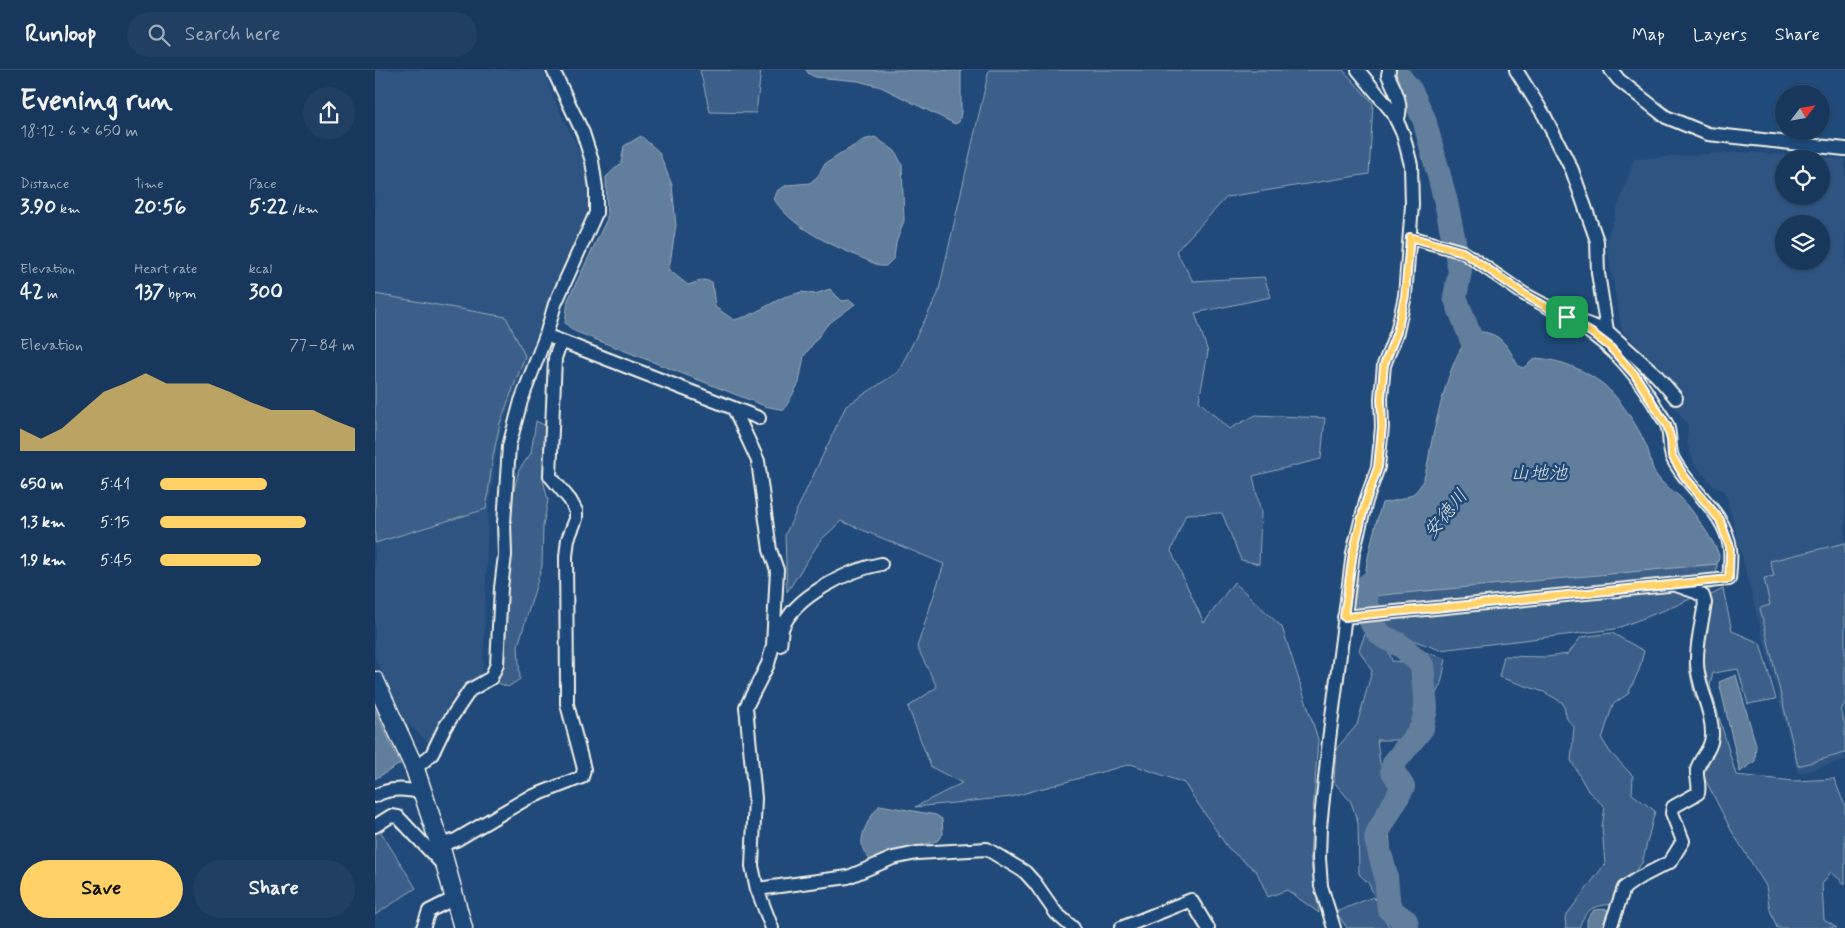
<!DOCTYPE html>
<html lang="en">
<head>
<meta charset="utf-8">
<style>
	:root { --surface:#17385c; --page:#203f62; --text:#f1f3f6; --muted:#9eacbb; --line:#365272; --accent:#ffd166 }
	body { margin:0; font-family:Mynerve,"Klee One",sans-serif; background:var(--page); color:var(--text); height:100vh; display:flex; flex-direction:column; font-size:19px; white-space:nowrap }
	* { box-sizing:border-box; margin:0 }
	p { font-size:16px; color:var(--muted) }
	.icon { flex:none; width:28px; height:28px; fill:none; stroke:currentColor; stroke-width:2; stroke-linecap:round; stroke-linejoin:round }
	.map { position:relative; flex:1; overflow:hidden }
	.sheet { display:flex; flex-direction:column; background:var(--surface); width:375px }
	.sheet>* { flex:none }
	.needle { width:32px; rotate:59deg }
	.fabs { position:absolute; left:1400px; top:15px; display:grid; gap:10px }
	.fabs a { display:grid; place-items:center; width:55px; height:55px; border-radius:50%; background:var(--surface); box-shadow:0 1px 4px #0004,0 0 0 1px var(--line); font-size:25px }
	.pin { position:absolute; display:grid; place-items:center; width:42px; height:42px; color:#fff; margin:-21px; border-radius:10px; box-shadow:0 2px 8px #0006 }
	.round { display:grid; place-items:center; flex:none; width:52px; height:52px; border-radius:26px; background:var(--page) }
	.overview { display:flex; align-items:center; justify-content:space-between; height:85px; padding:0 20px }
	h1 { font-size:28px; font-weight:800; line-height:38px }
	.figures { display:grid; grid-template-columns:repeat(3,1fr); gap:8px; height:85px; padding:5px 20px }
	.figures div { display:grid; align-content:center }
	.figures b { font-size:21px; font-weight:800 }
	.figures small { font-size:14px; font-weight:400 }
	.figures p { font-size:14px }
	.chart { height:140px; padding:10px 20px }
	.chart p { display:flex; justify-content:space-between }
	.chart svg { width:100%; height:90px; margin-top:5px; fill:var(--accent); opacity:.7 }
	.action { display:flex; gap:10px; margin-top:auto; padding:10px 20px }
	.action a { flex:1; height:58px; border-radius:30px; background:var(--accent); color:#111; font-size:20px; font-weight:800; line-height:58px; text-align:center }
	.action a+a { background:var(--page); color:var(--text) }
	ul { padding:0 20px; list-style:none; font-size:16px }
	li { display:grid; grid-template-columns:80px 60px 1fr; align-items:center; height:38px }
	li i { height:12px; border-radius:6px; background:var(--accent) }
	header { display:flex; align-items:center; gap:30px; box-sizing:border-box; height:70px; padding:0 25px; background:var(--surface); border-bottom:1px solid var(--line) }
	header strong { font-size:24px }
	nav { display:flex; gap:28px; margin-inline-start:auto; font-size:18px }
	.search { width:350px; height:45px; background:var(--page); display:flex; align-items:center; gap:12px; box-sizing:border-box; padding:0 18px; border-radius:28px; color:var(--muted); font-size:19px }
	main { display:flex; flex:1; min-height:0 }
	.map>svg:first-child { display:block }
	.built { fill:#2d5581; fill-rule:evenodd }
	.green { fill:#3a5f88; stroke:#97a8b8 }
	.water { fill:#627e9d; stroke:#9cacbb }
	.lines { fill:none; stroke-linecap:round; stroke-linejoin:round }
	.river { stroke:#627e9d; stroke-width:24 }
	.street-casing { stroke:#f4f1e8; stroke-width:16 }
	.secondary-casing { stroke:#f4f1e8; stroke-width:21 }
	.street { stroke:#1f4a7a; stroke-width:12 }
	.secondary { stroke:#1f4a7a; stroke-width:18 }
	.route-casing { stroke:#fff; stroke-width:10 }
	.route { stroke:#ffd166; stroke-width:6 }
	.labels { text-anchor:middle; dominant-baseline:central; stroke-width:5; stroke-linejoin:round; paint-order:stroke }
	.water-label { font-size:19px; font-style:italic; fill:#dee0dd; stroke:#1f4a7a }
</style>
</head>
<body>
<header>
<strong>Runloop</strong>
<div class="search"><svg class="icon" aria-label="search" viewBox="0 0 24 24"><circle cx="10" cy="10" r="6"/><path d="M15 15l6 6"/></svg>Search here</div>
<nav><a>Map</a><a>Layers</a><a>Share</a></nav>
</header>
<main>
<section class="sheet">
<div class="overview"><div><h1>Evening run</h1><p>18:12 · 6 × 650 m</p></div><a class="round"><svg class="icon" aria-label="share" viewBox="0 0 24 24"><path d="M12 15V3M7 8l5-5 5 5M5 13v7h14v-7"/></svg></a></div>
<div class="figures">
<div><p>Distance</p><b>3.90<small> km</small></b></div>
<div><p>Time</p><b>20:56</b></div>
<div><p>Pace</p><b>5:22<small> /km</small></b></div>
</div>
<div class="figures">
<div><p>Elevation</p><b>42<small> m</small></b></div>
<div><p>Heart rate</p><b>137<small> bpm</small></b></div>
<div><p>kcal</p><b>300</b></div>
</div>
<div class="chart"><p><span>Elevation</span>77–84 m</p>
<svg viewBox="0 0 160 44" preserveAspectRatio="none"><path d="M0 44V33L10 38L20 33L30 24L40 15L50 11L60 6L70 11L80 11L90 11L100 15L110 20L120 24L130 24L140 24L150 29L160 33V44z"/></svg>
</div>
<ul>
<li><b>650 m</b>5:41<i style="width:55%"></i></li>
<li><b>1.3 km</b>5:15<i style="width:75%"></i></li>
<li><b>1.9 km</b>5:45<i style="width:52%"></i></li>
</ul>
<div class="action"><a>Save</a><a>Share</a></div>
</section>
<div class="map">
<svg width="1470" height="858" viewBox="0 0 1470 858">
	<rect width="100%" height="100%" fill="#1f4a7a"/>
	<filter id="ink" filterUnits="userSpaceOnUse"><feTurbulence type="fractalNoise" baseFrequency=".02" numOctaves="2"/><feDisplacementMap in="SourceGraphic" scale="10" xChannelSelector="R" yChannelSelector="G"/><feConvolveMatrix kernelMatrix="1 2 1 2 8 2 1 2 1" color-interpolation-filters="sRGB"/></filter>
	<g filter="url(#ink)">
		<!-- built -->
		<path class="built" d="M0,0H168L182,36L208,88L212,105L214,138L168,247L128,354L121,386L113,443L108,604L77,628L54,673L31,652L0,587Z
			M1365,82L1470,89V690L1423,704L1350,421L1339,417L1319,393L1312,372L1313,355L1296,333L1306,323L1288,301L1247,261L1231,172L1259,89ZM1409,89H1446V126H1409ZM1409,154H1446V191H1409Z"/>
		<!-- green -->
		<path class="green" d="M325,0H386L381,43L335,42Z
			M614,0H968L998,33L994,104L852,127L801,181L818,211L889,207L896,227L820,243L833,282L824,331L854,359L881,345L950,348L946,389L878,406L886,443L884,494L866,490L847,443L811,444L796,481L829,553L859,512L907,557L943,669L935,787L944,843L912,820L893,827L882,802L853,778L809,713L756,694L636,727L540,737L587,713L556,697L533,637L562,617L542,577L569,494L466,451L445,471L412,522L410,465L471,336L523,302L563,224Z
			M0,224L131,247L150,286L125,353L118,386L111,439L0,473Z
			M161,351L171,356L168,410L173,430L168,456L167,496L143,576L145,609L133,617L121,612L127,587L138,424L144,400L156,383Z
			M1470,473V633L1466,640L1470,656V683L1423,696L1385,538L1395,535L1389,508L1399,506L1395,491Z
			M1342,494L1341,517L1300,536L1240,559L1065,580L990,553L988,521Z
			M1348,519L1357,561L1385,573L1401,629L1373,634L1363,599L1338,603L1335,616L1361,705L1419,711L1459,709L1470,736V814L1456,802L1447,814L1449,850L1462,858H1402L1395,840L1391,816L1356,760L1328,705L1336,688L1340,671L1336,632L1320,628L1314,599L1316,571L1322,552L1334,526Z
			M992,559L1012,575L1017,591L1030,592L1041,579L1071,589L1066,614L1047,651L1022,670H1002L1005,694L1030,723L1014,763L1018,807L1026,835L1027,855L1017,856L1002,835L1013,855L1018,858H972L961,842L998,827L1001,830L994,814L984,804L983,753L976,732L959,712L961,679L982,655L997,601L984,580Z
			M1237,563L1269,581L1264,600L1253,624L1238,634L1227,669L1235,682L1258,706L1257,724L1280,741L1267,793L1246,818L1238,834C1218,836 1211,838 1204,858H1191L1190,847L1230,794L1227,757L1230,737L1213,721L1196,690L1199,657L1192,649L1188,633L1169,622L1124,607L1129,586L1172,587L1193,584L1206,567Z
			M4,759L41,818L0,845V761Z"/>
		<!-- water -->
		<path class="water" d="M431,0H586V43L584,52L580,54L506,17L483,11L440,7L434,4Z
			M266,66L284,82L297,115L301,155L294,200L313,215L328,210L337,212L340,237L359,250L373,246L409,227L427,222L440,224L455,219L467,231L475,230L480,234L452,255L429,286L424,313L409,340L390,336L199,261L190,253L193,230L232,149L231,107L246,93L249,76Z
			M500,67L520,81L527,95L529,151L521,173L519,188L511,196H505C470,180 420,163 399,129L403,120L412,115L435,113L443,106L450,94L488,70Z
			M1106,262C1127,263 1135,280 1143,296L1148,298L1161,288C1186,290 1208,299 1228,314C1245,328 1265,359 1273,380C1277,393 1276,400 1286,411C1293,418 1303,424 1309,431C1317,439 1343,477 1344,486C1344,488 1343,492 1342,494L997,526L988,521C991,491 998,462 1007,433C1019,431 1035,429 1043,419C1052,408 1053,388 1056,375C1061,350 1076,285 1093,269C1096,266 1102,264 1106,262Z
			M1361,605L1381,675L1380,691L1365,702L1344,612Z
			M0,639L25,694L0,709Z
			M505,735L561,745L567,749L568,764L562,771L495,790C493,787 489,783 488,779C483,765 496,745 505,735Z
			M1232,839L1233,844L1227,858H1212V849L1219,840Z"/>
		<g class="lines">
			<!-- river -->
			<path class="river" d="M1019,0L1036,21L1049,49L1071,132L1085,201L1080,227L1107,297
				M1011,501L990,517C990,535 993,557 1009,567C1014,570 1021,572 1026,576C1034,582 1040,589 1047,595L1051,638L1047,658L1019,693L1017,700L1028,717L1003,762L1001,769L1011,806L1014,839L1031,851L1032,858"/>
			<defs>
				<path id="street" d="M1014,0L1013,5C1020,20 1029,35 1022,51
					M1141,0L1169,45L1197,100L1222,171L1223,203L1232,261
					M1236,0L1244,10L1291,47L1333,64L1470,79
					M1035,167L1088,182L1149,224L1192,247L1232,261L1281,305L1301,328
					M178,268L384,348
					M359,339L383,391L395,480L402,500L398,575L393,594L371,637L380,728L377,796L382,819L397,858
					M969,547L1354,509C1355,499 1356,488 1355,478C1350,441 1314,420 1298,389C1293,379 1296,366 1292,355C1288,347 1282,340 1278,332C1252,291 1233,273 1192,247
					M405,575C406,570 406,564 407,559C419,526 474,500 506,494
					M40,699L57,684L70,657L95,620L116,608L122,594L126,518L130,485L129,453L134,376L146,331L171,265L180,234L221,143V118L217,91L208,63L178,0
					M0,726C15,717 31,719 48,723
					M0,756L16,746L23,747L69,796
					M65,775L81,770L151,729L207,707L209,699L192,634V618L191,486L193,469L201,449V441L195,430L175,406L180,288L186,271
					M382,819L473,807L518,788L542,783L612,779L650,802L660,813L681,843L698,858
					M48,858L54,841L80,828
					M746,858L816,830L833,858
					M959,858L946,816L944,788L945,758L954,670L978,483L991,431L1003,397L1007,357L1006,328L1009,295L1022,262L1030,226L1037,135L1036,95L1028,64L1018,43L983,0
					M1235,858L1249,818L1262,809L1295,792L1308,771L1297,743L1298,737L1323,723C1325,715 1321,708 1322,700C1324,688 1336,682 1337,666C1338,641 1323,618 1322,594C1321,574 1327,553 1330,533L1328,526L1321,522L1301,515"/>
				<path id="secondary" d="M0,611L40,699L65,775L88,858"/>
			</defs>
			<!-- street casing -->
			<use href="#street" class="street-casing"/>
			<!-- secondary casing -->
			<use href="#secondary" class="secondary-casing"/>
			<!-- street -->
			<use href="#street" class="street"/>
			<!-- secondary -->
			<use href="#secondary" class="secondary"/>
		</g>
	</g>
	<g class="lines" filter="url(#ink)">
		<defs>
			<path id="route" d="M1035,167L1088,182L1149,224L1217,263L1234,276L1260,305L1292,356L1296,370L1297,386L1309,406L1345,450L1355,477L1354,509L969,547L978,483L991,431L1003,397L1007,357L1006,328L1009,295L1022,262L1030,226Z"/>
		</defs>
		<!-- route casing -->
		<use href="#route" class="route-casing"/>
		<!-- route -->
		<use href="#route" class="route"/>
	</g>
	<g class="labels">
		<!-- water labels -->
		<g class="water-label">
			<text x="1164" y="403">山地池</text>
			<text transform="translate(1071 444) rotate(-50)">安徳川</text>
		</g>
	</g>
</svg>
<div class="fabs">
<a><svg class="needle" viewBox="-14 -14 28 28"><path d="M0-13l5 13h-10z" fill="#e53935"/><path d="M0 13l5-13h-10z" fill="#9eacbb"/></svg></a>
<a><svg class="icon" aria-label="locate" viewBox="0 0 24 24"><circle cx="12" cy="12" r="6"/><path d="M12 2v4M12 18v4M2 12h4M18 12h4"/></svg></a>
<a><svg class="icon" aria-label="layers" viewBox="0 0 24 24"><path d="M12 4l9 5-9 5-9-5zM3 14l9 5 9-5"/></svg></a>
</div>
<div class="pin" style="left:1192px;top:247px;background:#1e9e55"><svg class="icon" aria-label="arrive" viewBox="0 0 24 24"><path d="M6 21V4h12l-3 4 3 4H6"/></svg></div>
</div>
</main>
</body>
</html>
